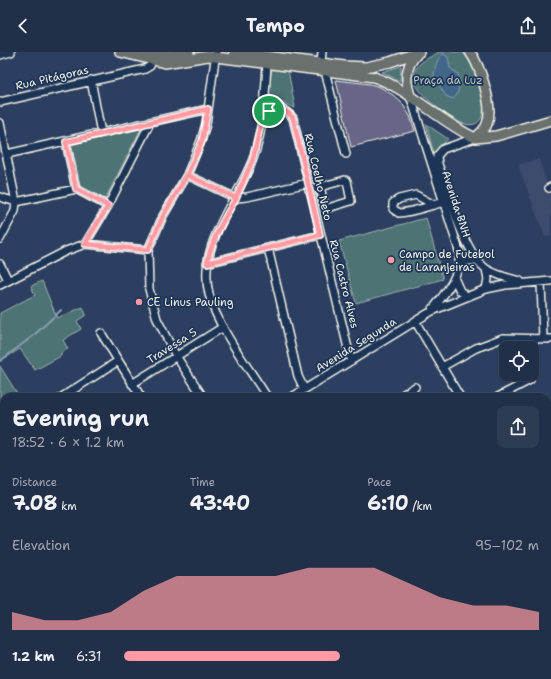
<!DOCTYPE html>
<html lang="en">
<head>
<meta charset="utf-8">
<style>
	:root { --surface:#212f49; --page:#2d3b53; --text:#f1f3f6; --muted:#a2a9b4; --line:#3e4a61; --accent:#ff9aa2 }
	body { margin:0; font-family:"Shantell Sans",sans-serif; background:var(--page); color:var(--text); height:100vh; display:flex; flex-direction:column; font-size:15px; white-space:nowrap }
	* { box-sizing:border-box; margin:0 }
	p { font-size:13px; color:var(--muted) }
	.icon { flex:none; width:22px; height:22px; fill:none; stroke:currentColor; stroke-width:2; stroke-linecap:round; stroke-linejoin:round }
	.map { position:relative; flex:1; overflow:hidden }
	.side { position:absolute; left:0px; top:341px; width:551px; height:286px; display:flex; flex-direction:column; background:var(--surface); border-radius:12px 12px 0 0; box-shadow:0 1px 3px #0004,0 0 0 1px var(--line) }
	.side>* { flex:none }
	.tools { position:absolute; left:499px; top:289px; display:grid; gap:8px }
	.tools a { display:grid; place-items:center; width:40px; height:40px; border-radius:8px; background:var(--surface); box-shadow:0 1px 3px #0004,0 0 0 1px var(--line); font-size:20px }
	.pin { position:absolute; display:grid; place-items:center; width:34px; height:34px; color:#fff; margin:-17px; border:2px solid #fff; border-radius:50%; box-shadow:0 1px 4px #0007 }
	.round { display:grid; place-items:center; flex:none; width:42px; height:42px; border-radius:8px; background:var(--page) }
	.head { display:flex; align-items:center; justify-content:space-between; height:68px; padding:0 12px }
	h1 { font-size:22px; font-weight:700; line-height:30px }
	.stats { display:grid; grid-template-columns:repeat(3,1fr); gap:6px; height:68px; padding:4px 12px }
	.stats div { display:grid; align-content:center }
	.stats b { font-size:20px; font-weight:700 }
	.stats small { font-size:11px; font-weight:400 }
	.stats p { font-size:11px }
	.chart { height:112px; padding:8px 12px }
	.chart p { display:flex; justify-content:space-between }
	.chart svg { width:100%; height:72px; margin-top:4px; fill:var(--accent); opacity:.7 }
	ul { padding:0 12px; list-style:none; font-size:13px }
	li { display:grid; grid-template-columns:64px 48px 1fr; align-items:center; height:30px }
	li i { height:10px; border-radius:5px; background:var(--accent) }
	header { display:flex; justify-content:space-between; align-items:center; height:52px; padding:0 12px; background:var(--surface); font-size:18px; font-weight:700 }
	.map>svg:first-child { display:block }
	.built { fill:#3e4b6c }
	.green { fill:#4d7375; stroke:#a0b2ae }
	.water { fill:#43668a; stroke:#8a9eb0 }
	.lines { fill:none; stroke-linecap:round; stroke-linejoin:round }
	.stream { stroke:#8a9eb0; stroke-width:2 }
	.building { fill:#686687; stroke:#f4f1e8 }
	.minor-casing { stroke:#f4f1e8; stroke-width:10 }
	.major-casing { stroke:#f4f1e8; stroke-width:12 }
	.minor { stroke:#1d3557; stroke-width:7 }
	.major { stroke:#6b706d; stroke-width:9 }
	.route-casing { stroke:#fff; stroke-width:8 }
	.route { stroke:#ff9aa2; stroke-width:5 }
	.poi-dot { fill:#ff9aa2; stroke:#1d3557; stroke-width:1.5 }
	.labels { text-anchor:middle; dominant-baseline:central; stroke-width:3.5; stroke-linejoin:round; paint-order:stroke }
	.street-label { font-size:11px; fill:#f4f1e8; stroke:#1d3557 }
	.park-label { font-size:11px; fill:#bac5c0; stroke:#1d3557 }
	.poi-label { font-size:11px; fill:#f4f1e8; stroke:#1d3557; text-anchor:start }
</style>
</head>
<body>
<header><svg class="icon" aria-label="back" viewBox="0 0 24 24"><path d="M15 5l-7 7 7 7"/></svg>Tempo<svg class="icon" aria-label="share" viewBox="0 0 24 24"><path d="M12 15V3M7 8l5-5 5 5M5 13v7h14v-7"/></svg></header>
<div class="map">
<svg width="551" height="627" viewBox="0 0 551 627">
	<rect width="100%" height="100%" fill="#2c3f61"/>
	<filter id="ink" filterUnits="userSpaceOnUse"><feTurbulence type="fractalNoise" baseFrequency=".025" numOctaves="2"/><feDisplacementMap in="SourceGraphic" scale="8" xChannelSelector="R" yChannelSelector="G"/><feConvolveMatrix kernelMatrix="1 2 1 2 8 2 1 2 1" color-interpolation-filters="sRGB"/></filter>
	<g filter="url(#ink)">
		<!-- built -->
		<path class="built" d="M539,107L547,132L551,131V184L545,185L518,113Z"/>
		<!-- green -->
		<path class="green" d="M439,0H462C474,11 478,28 482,43C486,57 483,77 465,72C450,68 409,38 414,21C417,10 431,5 439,0Z
			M401,14L400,29L382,20Z
			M272,16L288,18L295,56C266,43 267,49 272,16Z
			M426,72L448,87L434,101Z
			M142,75L104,149L77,135L68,92Z
			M426,166L443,227L356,251L339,189Z
			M42,229L57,266L83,255L86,263L77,269L81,277L63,288L68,297L61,301V304L35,318L20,297L0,309V261L35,243L31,234Z
			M0,314L18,343L15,345H4L3,352L0,347Z"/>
		<!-- water -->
		<path class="water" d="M443,2L448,5L450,16C452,18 456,20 458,22C461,29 459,43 453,47L446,44L434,26C434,19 436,7 443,2Z"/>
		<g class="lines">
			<!-- stream -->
			<path class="stream" d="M0,309L33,284L61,258
				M0,527L4,524
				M93,627L95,623"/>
		</g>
		<!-- building -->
		<path class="building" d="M336,28L370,32L380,35L393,43L402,51L410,64L415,79L351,95Z"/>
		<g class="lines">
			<defs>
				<path id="minor" d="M0,3L11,0
					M321,11L322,0
					M325,19L346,102
					M91,28L101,81
					M265,46C274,54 287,58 293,66L351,309
					M411,46L460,202C459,226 446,240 432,258
					M0,50L145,17L150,14L152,9
					M0,71L16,150L15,159L0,187
					M475,86L443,97L437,104L438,112C448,139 463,199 485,216C495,223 508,226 520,229
					M66,90L76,137
					M7,102L208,57
					M187,123L236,146
					M549,136L551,135
					M309,138L345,128L347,129L351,149L328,156L325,155L320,135
					M0,145L16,150L76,137L108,154
					M236,146L247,145L308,131
					M434,153L416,143L399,147L393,151V157L399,161C414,160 429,154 444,150
					M85,192L108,154L150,71
					M268,196L298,324L304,337
					M207,211L320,183
					M0,212L8,228
					M460,213L467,209H477
					M455,228L460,239L467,244
					M541,230L543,287
					M0,233L66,199L85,192L148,198
					M486,237L488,227L486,217
					M415,269L460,345
					M101,281L141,345
					M442,315L476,296L503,286L551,287
					M132,332L223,275
					M62,345L118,309
					M203,345L176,304L157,267L149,237L148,198L163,164L187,123L201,89L206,72L216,0
					M267,345C249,316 217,275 209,242C197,193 236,151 253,107C264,77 265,43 267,12
					M292,345L432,259L486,237L505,233L551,229
					M399,345L415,335
					M498,345L530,328
					M547,378L551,376
					M0,388L4,385
					M547,403L551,419
					M0,445L4,442
					M547,497L551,495
					M0,508L4,514
					M547,521L551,520
					M547,554L551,559
					M0,583L4,592
					M42,623H48
					M134,623L136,627
					M257,623L260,627
					M386,623L392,627
					M470,623L473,627
					M538,623L543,626L551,627
					M120,627L127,623
					M214,627L220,623
					M311,627L314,623"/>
				<path id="major" d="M120,0L165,11L208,4L374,25C409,37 440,70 475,86
					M149,0L170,3L189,0
					M234,0L344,14L366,15L390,10L419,0
					M470,0C480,14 494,55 487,72C485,78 480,82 475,86
					M411,46C405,30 404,15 417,2
					M475,86L496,84L551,68"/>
			</defs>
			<!-- minor casing -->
			<use href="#minor" class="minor-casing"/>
			<!-- major casing -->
			<use href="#major" class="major-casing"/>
			<!-- minor -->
			<use href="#minor" class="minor"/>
			<!-- major -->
			<use href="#major" class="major"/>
		</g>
	</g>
	<g class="lines" filter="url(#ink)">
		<defs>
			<path id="route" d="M269,59L264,58L253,107L236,146L187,123L202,89L208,57L66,90L76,137L108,154L85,192L148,198L163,164L187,123L236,146C224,167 212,187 207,211L320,183L293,66C286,56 280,57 269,59"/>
		</defs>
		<!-- route casing -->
		<use href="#route" class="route-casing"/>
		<!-- route -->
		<use href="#route" class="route"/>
	</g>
	<!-- markers -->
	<g class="poi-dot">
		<circle cx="391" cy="208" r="4"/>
		<circle cx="139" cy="250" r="4"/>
	</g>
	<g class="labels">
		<!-- street labels -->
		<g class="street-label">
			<text transform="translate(52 26) rotate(-13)">Rua Pitágoras</text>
			<text transform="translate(318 125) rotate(77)">Rua Coelho Neto</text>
			<text transform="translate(456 152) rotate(72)">Avenida BNH</text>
			<text transform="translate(344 232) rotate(76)">Rua Castro Alves</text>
			<text transform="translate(356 293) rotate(-32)">Avenida Segunda</text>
			<text transform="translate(172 294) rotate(-32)">Travessa 5</text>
		</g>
		<!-- park labels -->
		<g class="park-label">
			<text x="448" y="28">Praça da Luz</text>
		</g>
		<!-- poi labels -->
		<g class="poi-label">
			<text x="399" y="202">Campo de Futebol<tspan x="399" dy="13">de Laranjeiras</tspan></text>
			<text x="147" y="250">CE Linus Pauling</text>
		</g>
	</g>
</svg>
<div class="tools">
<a><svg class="icon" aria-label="locate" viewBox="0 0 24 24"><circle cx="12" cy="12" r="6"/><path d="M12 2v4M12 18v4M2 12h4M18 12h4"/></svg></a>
</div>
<div class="pin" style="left:269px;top:59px;background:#1e9e55"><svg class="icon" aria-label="arrive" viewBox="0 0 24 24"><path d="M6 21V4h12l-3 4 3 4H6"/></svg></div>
<section class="side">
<div class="head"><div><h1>Evening run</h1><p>18:52 · 6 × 1.2 km</p></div><a class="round"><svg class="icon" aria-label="share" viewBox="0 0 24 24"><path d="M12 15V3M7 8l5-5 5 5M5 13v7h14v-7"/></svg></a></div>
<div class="stats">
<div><p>Distance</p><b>7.08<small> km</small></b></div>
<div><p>Time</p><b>43:40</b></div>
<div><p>Pace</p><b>6:10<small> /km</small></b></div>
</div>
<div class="chart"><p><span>Elevation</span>95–102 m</p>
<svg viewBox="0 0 160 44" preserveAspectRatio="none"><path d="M0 44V33L10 38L20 38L30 33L40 20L50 11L60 11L70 11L80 11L90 6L100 6L110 6L120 15L130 24L140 29L150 29L160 33V44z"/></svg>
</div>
<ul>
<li><b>1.2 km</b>6:31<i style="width:52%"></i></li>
</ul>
</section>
</div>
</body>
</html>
